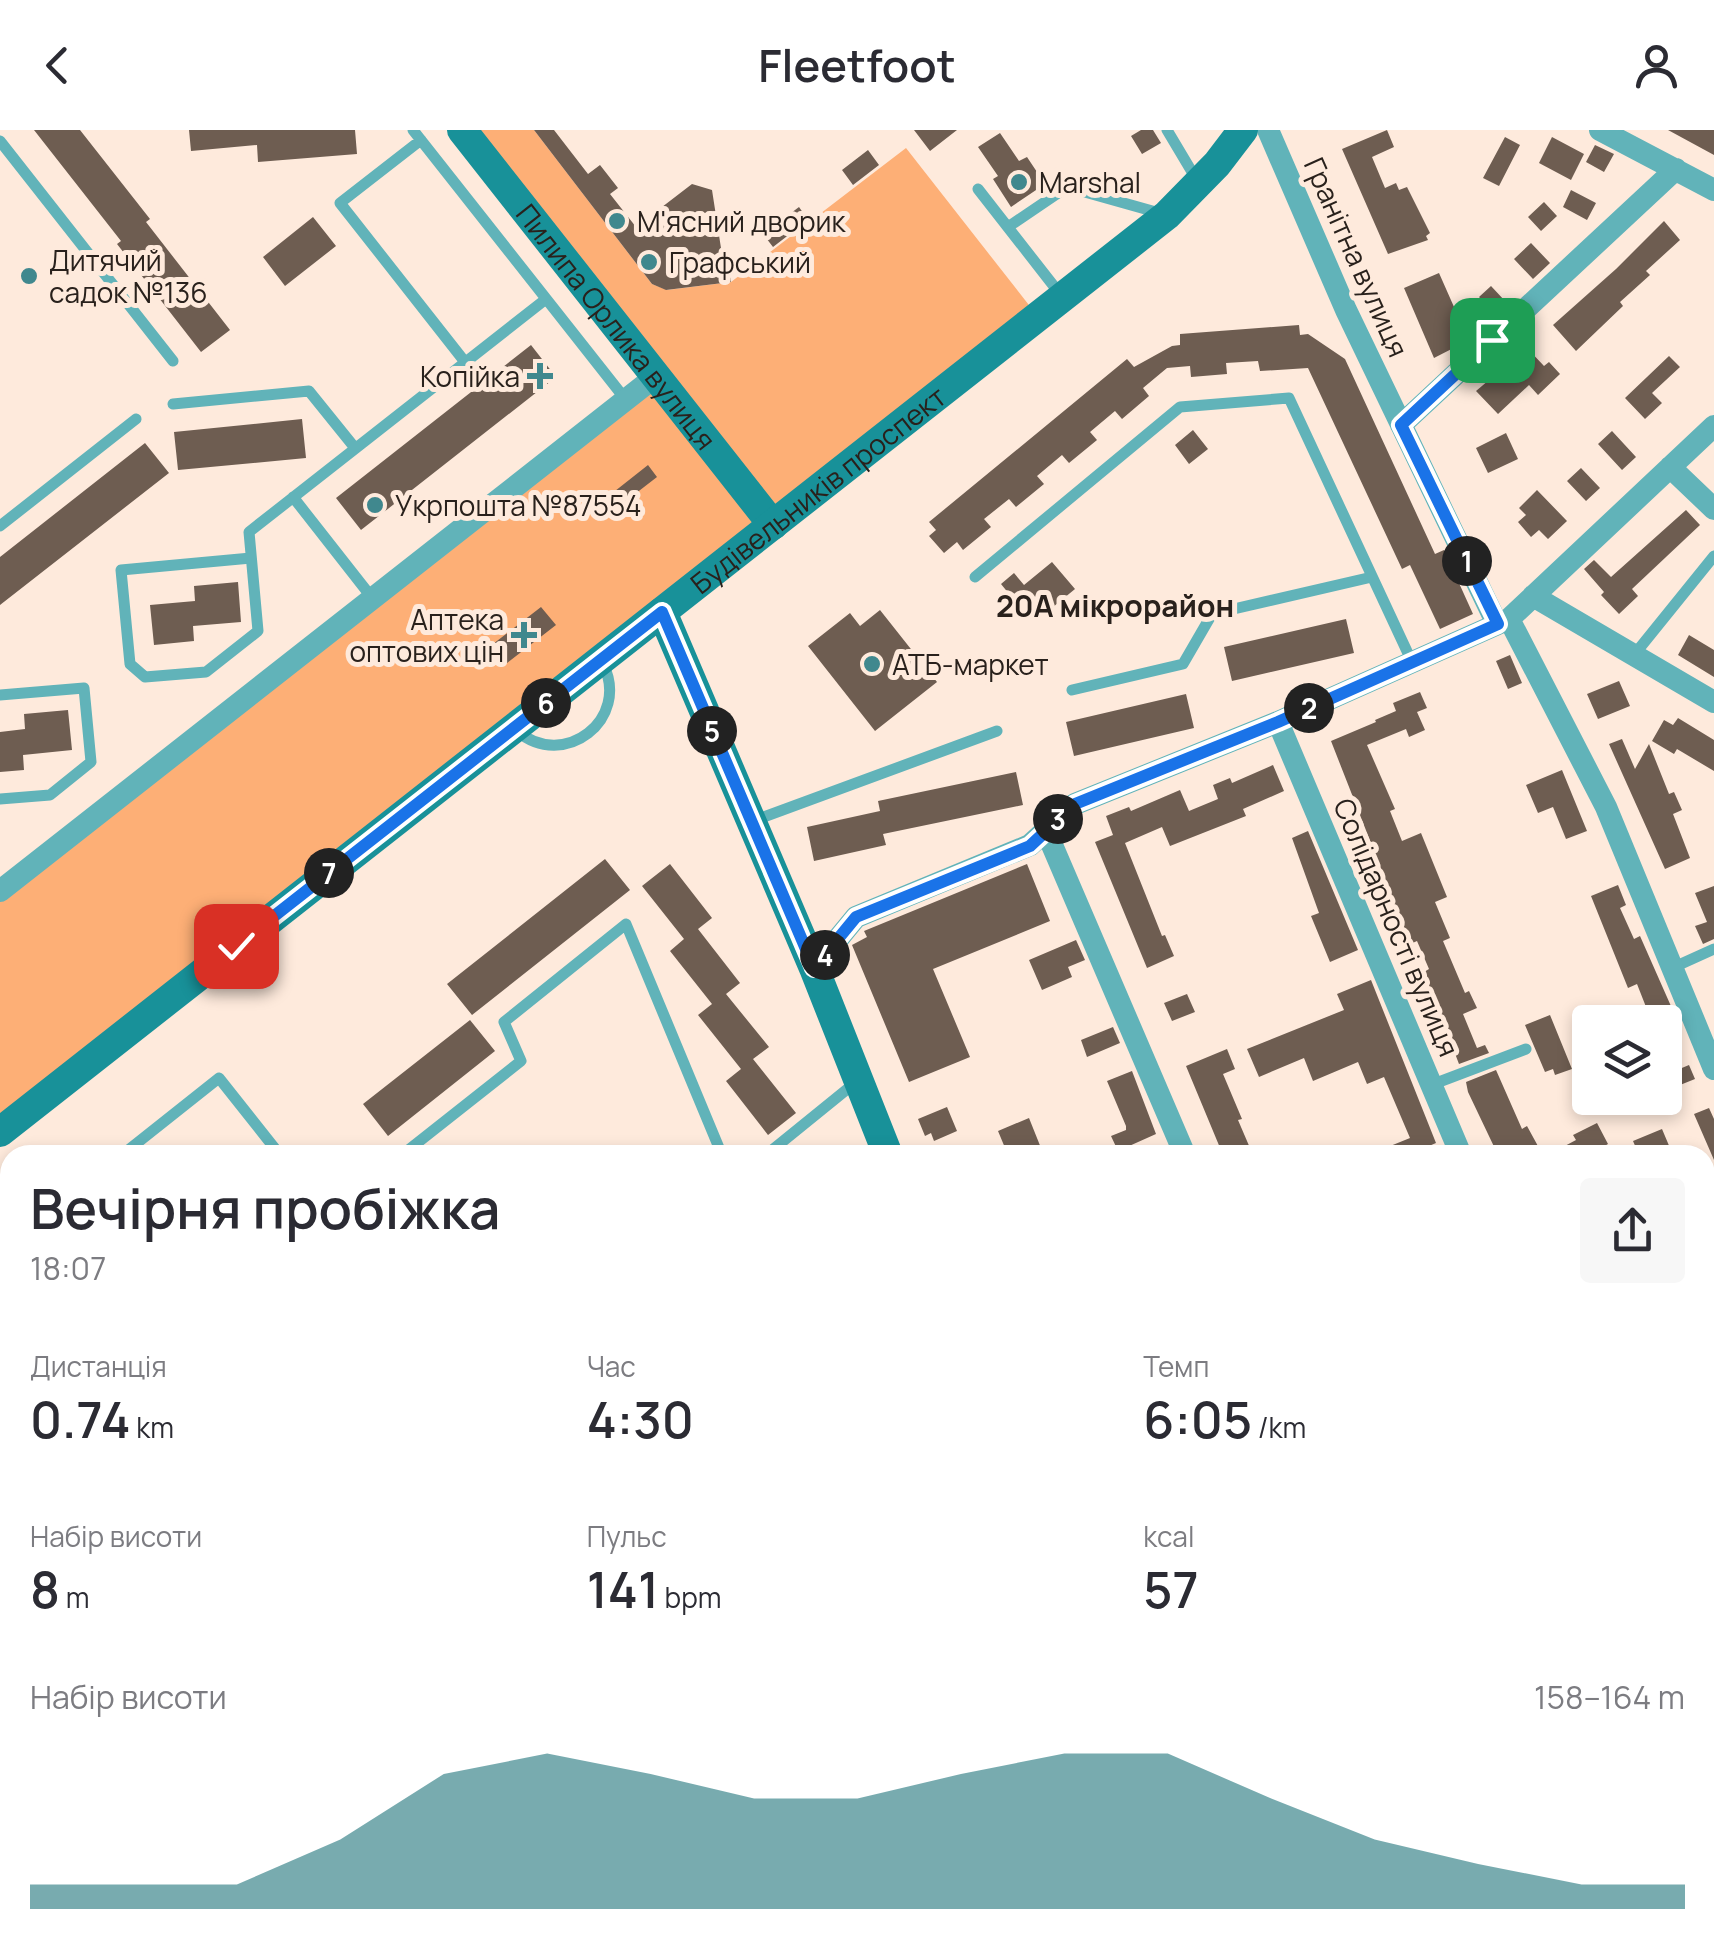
<!DOCTYPE html>
<html lang="uk">
<head>
<meta charset="utf-8">
<style>
	:root { --surface:#fff; --page:#f7f7f7; --text:#2b2b33; --muted:#7c7c81; --accent:#40888e }
	body { margin:0; font-family:Manrope,sans-serif; background:var(--page); color:var(--text); height:100vh; display:flex; flex-direction:column; font-size:38px; white-space:nowrap }
	* { box-sizing:border-box; margin:0 }
	p { font-size:32px; color:var(--muted) }
	.icon { flex:none; width:55px; height:55px; fill:none; stroke:currentColor; stroke-width:2; stroke-linecap:round; stroke-linejoin:round }
	.map { position:relative; flex:1; overflow:hidden }
	.panel { position:absolute; left:0px; top:1015px; width:1715px; height:810px; display:flex; flex-direction:column; background:var(--surface); border-radius:30px 30px 0 0; box-shadow:0 5px 15px #0003 }
	.panel>* { flex:none }
	.buttons { position:absolute; left:1572px; top:875px; display:grid; gap:20px }
	.buttons a { display:grid; place-items:center; width:110px; height:110px; border-radius:10px; background:var(--surface); box-shadow:0 5px 15px #0003; font-size:50px }
	.pin { position:absolute; display:grid; place-items:center; width:85px; height:85px; color:#fff; margin:-42px; border-radius:20px; box-shadow:0 5px 15px #0006 }
	.km { position:absolute; width:50px; height:50px; margin:-25px; border-radius:50%; background:#222; color:#fff; font-size:28px; line-height:50px; text-align:center }
	.round { display:grid; place-items:center; flex:none; width:105px; height:105px; border-radius:10px; background:var(--page) }
	.summary { display:flex; align-items:center; justify-content:space-between; height:170px; padding:0 30px }
	h1 { font-size:55px; font-weight:600; line-height:75px }
	.figures { display:grid; grid-template-columns:repeat(3,1fr); gap:15px; height:170px; padding:10px 30px }
	.figures div { display:grid; align-content:center }
	.figures b { font-size:50px; font-weight:600 }
	.figures small { font-size:28px; font-weight:400 }
	.figures p { font-size:28px }
	.chart { height:280px; padding:20px 30px }
	.chart p { display:flex; justify-content:space-between }
	.chart svg { width:100%; height:180px; margin-top:10px; fill:var(--accent); opacity:.7 }
	header { display:flex; justify-content:space-between; align-items:center; height:130px; padding:0 30px; background:var(--surface); font-size:45px; font-weight:600 }
	.map>svg:first-child { display:block }
	.green { fill:#fdaf76 }
	.building { fill:#6e5d51 }
	.lines { fill:none; stroke-linecap:round; stroke-linejoin:round }
	.lane { stroke:#61b3b9; stroke-width:11 }
	.street { stroke:#61b3b9; stroke-width:22 }
	.secondary { stroke:#189199; stroke-width:30 }
	.route-casing { stroke:#fff; stroke-width:20 }
	.route { stroke:#1a73e8; stroke-width:12 }
	.poi-dot { fill:#40888e; stroke:#feeadc; stroke-width:4 }
	.labels { text-anchor:middle; dominant-baseline:central; stroke-width:10; stroke-linejoin:round; paint-order:stroke }
	.poi-label { font-size:28px; fill:#29211c; stroke:#feeadc; text-anchor:start }
	.street-label { font-size:28px; fill:#29211c; stroke:#feeadc }
	.neighbourhood-label { font-size:30px; font-weight:bold; fill:#29211c; stroke:#feeadc }
</style>
</head>
<body>
<header><svg class="icon" aria-label="back" viewBox="0 0 24 24"><path d="M15 5l-7 7 7 7"/></svg>Fleetfoot<svg class="icon" aria-label="person" viewBox="0 0 24 24"><circle cx="12" cy="8" r="4"/><path d="M4 21q1-7 8-7t8 7"/></svg></header>
<div class="map">
<svg width="1714" height="1825" viewBox="0 0 1714 1825">
	<rect width="100%" height="100%" fill="#feeadc"/>
	<!-- green -->
	<path class="green" d="M478,0H534L652,154L667,160L731,152L906,18L1032,179L777,380Z
		M653,258L759,393L0,989V771Z
		M15,1815H104L109,1825H32Z"/>
	<!-- building -->
	<path class="building" d="M34,0H80L150,89L146,92L230,200L201,222L117,114L121,111Z
		M189,0H355L357,24L258,32L257,15L191,21Z
		M534,0H554L588,44L600,35L618,58L610,64L636,97L692,54L712,60L723,131L728,130L731,152L666,160L652,154Z
		M914,0H957L930,21Z
		M1141,0H1153L1161,13L1142,24L1131,6Z
		M1387,0L1394,17L1372,27L1385,58L1396,53L1399,60L1407,57L1430,103L1426,106L1428,110L1388,124L1342,19Z
		M1668,0H1714V25Z
		M1000,3L1019,31L1027,27L1045,54L1011,77L993,49L998,46L978,17Z
		M1505,7L1520,15L1499,56L1483,48Z
		M1552,7L1584,24L1571,50L1539,33Z
		M1595,15L1614,24L1604,42L1586,32Z
		M868,20L879,35L853,55L842,40Z
		M1571,60L1596,73L1587,90L1563,77Z
		M1544,72L1557,86L1541,101L1528,87Z
		M799,77L808,90L773,117L763,104Z
		M313,87L336,116L285,156L263,127Z
		M1664,91L1680,110L1646,141L1650,145L1620,172L1623,176L1576,221L1553,195L1616,139Z
		M1531,113L1550,133L1533,149L1514,129Z
		M1439,143L1458,186L1461,183L1473,208L1434,228L1404,158Z
		M1491,156L1505,171L1493,182L1479,167Z
		M1299,195L1300,205L1308,204L1345,229L1435,424L1444,420L1473,484L1440,499L1410,435L1402,439L1308,238L1260,241L1258,231L1226,233L1227,244L1191,247L1190,236L1167,238L1143,258L1149,266L1122,289L1115,281L1090,302L1097,310L1069,333L1062,325L1037,346L1044,354L1016,377L1009,369L984,389L991,397L963,420L957,412L944,423L929,406L936,400L929,392L1127,229L1134,237L1172,216L1180,215V204Z
		M531,215L556,247L361,400L336,368Z
		M1527,218L1544,236L1549,232L1560,244L1538,265L1529,255L1498,284L1476,261Z
		M1669,226L1680,237L1652,263L1662,273L1645,289L1625,268Z
		M302,289L306,328L178,340L174,302Z
		M1193,300L1208,319L1189,334L1175,315Z
		M1612,301L1636,327L1622,340L1598,314Z
		M1506,303L1518,329L1488,343L1476,318Z
		M145,313L169,343L0,475V427Z
		M648,335L657,347L600,391L591,380Z
		M1581,338L1600,358L1586,371L1567,351Z
		M1537,360L1567,391L1548,409L1539,400L1531,407L1518,392L1526,385L1519,378Z
		M1686,380L1700,395L1632,459L1638,466L1619,484L1601,465L1604,462L1584,439L1594,430L1611,447Z
		M1052,432L1075,459L1047,482L1036,469L1022,480L1001,454L1014,443L1024,455Z
		M238,452L241,492L193,496L194,511L154,515L150,475L195,471L194,456Z
		M541,477L556,495L507,533L493,514Z
		M880,480L937,552L875,601L808,516L850,483L860,496Z
		M1346,489L1354,523L1232,551L1224,517Z
		M1689,505L1714,520V547L1678,525Z
		M1510,525L1522,553L1508,559L1496,531Z
		M1619,551L1630,576L1598,589L1587,564Z
		M1420,562L1427,578L1417,582L1425,600L1409,607L1406,599L1367,615L1395,679L1390,681L1402,711L1421,703L1447,767L1435,772L1450,808L1443,811L1465,863L1469,861L1477,878L1463,884L1477,918L1485,915L1489,923L1459,934L1424,842L1429,839L1417,811L1406,816L1383,761L1389,759L1331,611L1376,592L1375,590L1396,581L1393,573Z
		M1186,564L1194,598L1074,626L1066,592Z
		M68,580L72,620L23,625L24,640L0,642V602L25,599L24,584Z
		M1678,588L1714,610V641L1677,619L1674,624L1652,611L1664,590L1673,595Z
		M1622,609L1635,639L1649,614L1669,664L1674,662L1682,680L1673,684L1690,728L1665,739L1609,614Z
		M1273,635L1284,661L1243,679L1246,686L1170,716L1162,697L1125,713L1162,806L1165,805L1174,826L1147,838L1095,712L1113,705L1106,686L1129,677L1131,681L1180,660L1189,681L1218,669L1213,655L1230,648L1232,653Z
		M1562,640L1587,701L1566,709L1553,677L1538,683L1526,655Z
		M1016,642L1023,675L883,704L886,715L814,731L807,697L880,681L878,671Z
		M1308,701L1358,820L1330,832L1311,786L1319,783L1292,708Z
		M605,729L630,760L472,885L447,854Z
		M670,734L712,788L698,799L740,853L726,864L769,917L753,929L796,983L768,1005L726,951L741,939L698,885L712,874L670,821L684,809L642,756Z
		M1027,734L1050,791L933,839L970,927L909,952L852,815L867,807L864,801Z
		M1618,755L1626,775L1620,778L1634,809L1640,806L1678,892H1623L1648,882L1637,854L1628,858L1591,766Z
		M1714,756V809L1703,814L1695,796L1707,792L1695,763Z
		M1076,810L1085,830L1068,837L1072,847L1042,860L1029,830Z
		M1371,850L1436,1013L1408,1025H1368L1410,1008L1384,947L1367,954L1358,932L1313,951L1304,928L1259,947L1247,919L1344,880L1337,864Z
		M1187,864L1195,882L1172,891L1164,873Z
		M1550,885L1572,939L1555,945L1553,939L1545,942L1525,895Z
		M470,890L495,921L388,1006L363,974Z
		M1113,897L1120,913L1087,927L1081,910Z
		M1227,919L1235,939L1223,944L1242,989L1238,990L1253,1025H1223L1186,936Z
		M1689,935L1695,949L1665,961V945Z
		M1496,940L1522,999L1527,996L1539,1018L1525,1025H1498L1468,962L1466,952Z
		M1132,941L1156,1004L1118,1021L1111,1006L1126,1000V996L1107,951Z
		M947,977L957,1001L934,1011L931,1003L925,1006L918,989Z
		M1709,978L1714,989V1030L1694,984Z
		M1029,988L1041,1018L1025,1025H1008L998,1001Z
		M1597,993L1608,1014L1589,1025H1548L1576,1010L1573,1005Z
		M1662,999L1670,1018L1664,1020L1666,1025H1639L1633,1011Z"/>
	<g class="lines">
		<!-- lane -->
		<path class="lane" d="M413,0L626,270
			M1167,0L1198,52
			M421,10L340,73L465,232
			M0,11L173,231
			M978,59L1060,164
			M1008,97L1067,57L1163,84
			M173,274L309,261L355,318
			M293,367L373,469
			M0,396L136,289
			M251,428L121,440L130,534L145,547L206,542L258,501L249,402L546,169
			M975,447L1180,277L1289,268L1412,532
			M1634,525L1714,426
			M1072,560L1183,534L1212,484L1372,447
			M0,565L84,558L91,632L50,665L0,669
			M517,601C564,641 631,589 603,534
			M753,691L997,601
			M1672,838L1714,819
			M1431,955L1526,919
			M122,1025L219,948L280,1025
			M402,1025L521,931L504,892L626,794L722,1025
			M766,1025L856,952
			M0,1122L10,1114
			M0,1322L10,1314
			M0,1649L10,1662"/>
		<!-- street -->
		<path class="street" d="M1268,0L1346,180L1497,494
			M1600,0L1714,60
			M1401,295L1676,39
			M1670,337L1714,379
			M1533,466L1714,572
			M1509,489L1606,677L1714,939
			M1278,592L1461,1025
			M1046,701L1185,1025
			M0,761L656,246
			M814,838L856,787L1030,715L1075,674L1278,592L1509,489L1714,296
			M1705,1062L1714,1058
			M1705,1614L1714,1636
			M1705,1718L1714,1714
			M444,1815L449,1825
			M705,1815L709,1825
			M956,1815L960,1825
			M1508,1815L1513,1825
			M145,1825L154,1815
			M1446,1825L1470,1815"/>
		<!-- secondary -->
		<g class="secondary">
			<path id="s1" d="M462,0L773,395"/>
			<path d="M662,482L814,838L888,1025"/>
			<path id="s2" d="M0,1002L1167,85L1217,34L1243,0"/>
			<path d="M0,1746L10,1747"/>
			<path d="M113,1815L119,1825"/>
			<path d="M1216,1815L1220,1825"/>
			<path d="M0,1817L12,1825"/>
		</g>
	</g>
	<g class="lines">
		<defs>
			<path id="route" d="M236,816L662,482L814,838L856,787L1030,716L1075,674L1278,592L1498,494L1401,295L1492,210"/>
		</defs>
		<!-- route casing -->
		<use href="#route" class="route-casing"/>
		<!-- route -->
		<use href="#route" class="route"/>
	</g>
	<!-- markers -->
	<g class="poi-dot">
		<circle cx="1019" cy="52" r="10"/>
		<circle cx="617" cy="91" r="10"/>
		<circle cx="649" cy="132" r="10"/>
		<circle cx="29" cy="146" r="10"/>
		<path d="M535 231h10v10h10v10h-10v10h-10v-10h-10v-10h10z"/>
		<circle cx="375" cy="375" r="10"/>
		<path d="M519 490h10v10h10v10h-10v10h-10v-10h-10v-10h10z"/>
		<circle cx="872" cy="534" r="10"/>
	</g>
	<g class="labels">
		<!-- poi labels -->
		<g class="poi-label">
			<text x="1039" y="52">Marshal</text>
			<text x="637" y="91">М'ясний дворик</text>
			<text x="49" y="130">Дитячий<tspan x="49" dy="32">садок №136</tspan></text>
			<text x="669" y="132">Графський</text>
			<text x="520" y="246" text-anchor="end">Копійка</text>
			<text x="395" y="375">Укрпошта №87554</text>
			<text x="504" y="489" text-anchor="end">Аптека<tspan x="504" dy="32">оптових цін</tspan></text>
			<text x="892" y="534">АТБ-маркет</text>
		</g>
		<!-- street labels -->
		<g class="street-label">
			<text transform="translate(1357 127) rotate(66)">Гранітна вулиця</text>
			<text stroke="none"><textPath href="#s1" startOffset="250">Пилипа Орлика вулиця</textPath></text>
			<text stroke="none"><textPath href="#s2" startOffset="1040">Будівельників проспект</textPath></text>
			<text transform="translate(1397 797) rotate(67)">Солідарності вулиця</text>
		</g>
		<!-- neighbourhood labels -->
		<g class="neighbourhood-label">
			<text x="1115" y="475">20А мікрорайон</text>
		</g>
	</g>
</svg>
<div class="buttons">
<a><svg class="icon" aria-label="layers" viewBox="0 0 24 24"><path d="M12 4l9 5-9 5-9-5zM3 14l9 5 9-5"/></svg></a>
</div>
<div class="pin" style="left:1492px;top:210px;background:#1e9e55"><svg class="icon" aria-label="arrive" viewBox="0 0 24 24"><path d="M6 21V4h12l-3 4 3 4H6"/></svg></div>
<div class="pin" style="left:236px;top:816px;background:#d93025"><svg class="icon" aria-label="check" viewBox="0 0 24 24"><path d="M5 12l5 5 9-10"/></svg></div>
<b class="km" style="left:1467px;top:431px">1</b>
<b class="km" style="left:1309px;top:578px">2</b>
<b class="km" style="left:1058px;top:689px">3</b>
<b class="km" style="left:825px;top:825px">4</b>
<b class="km" style="left:712px;top:601px">5</b>
<b class="km" style="left:546px;top:573px">6</b>
<b class="km" style="left:329px;top:743px">7</b>
<section class="panel">
<div class="summary"><div><h1>Вечірня пробіжка</h1><p>18:07</p></div><a class="round"><svg class="icon" aria-label="share" viewBox="0 0 24 24"><path d="M12 15V3M7 8l5-5 5 5M5 13v7h14v-7"/></svg></a></div>
<div class="figures">
<div><p>Дистанція</p><b>0.74<small> km</small></b></div>
<div><p>Час</p><b>4:30</b></div>
<div><p>Темп</p><b>6:05<small> /km</small></b></div>
</div>
<div class="figures">
<div><p>Набір висоти</p><b>8<small> m</small></b></div>
<div><p>Пульс</p><b>141<small> bpm</small></b></div>
<div><p>kcal</p><b>57</b></div>
</div>
<div class="chart"><p><span>Набір висоти</span>158–164 m</p>
<svg viewBox="0 0 160 44" preserveAspectRatio="none"><path d="M0 44V38L10 38L20 38L30 27L40 11L50 6L60 11L70 17L80 17L90 11L100 6L110 6L120 17L130 27L140 33L150 38L160 38V44z"/></svg>
</div>
</section>
</div>
</body>
</html>
